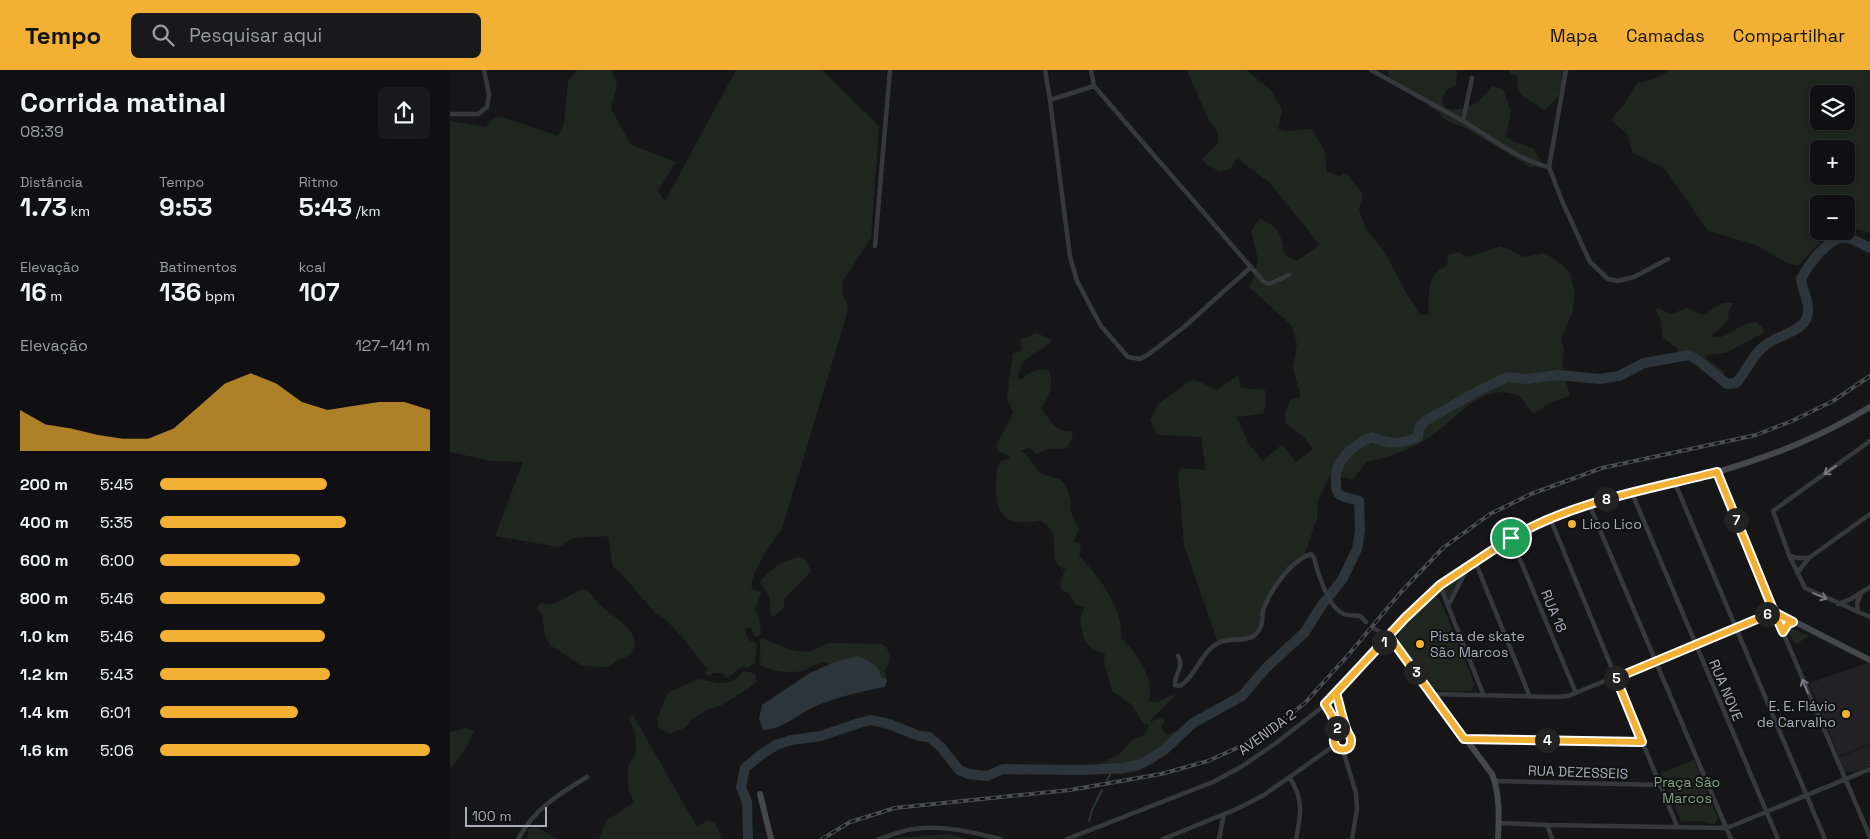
<!DOCTYPE html>
<html lang="pt">
<head>
<meta charset="utf-8">
<style>
	:root { --surface:#101012; --page:#19191b; --text:#f1f3f6; --muted:#9c9d9f; --line:#303032; --accent:#f2b134 }
	body { margin:0; font-family:"Space Grotesk",sans-serif; background:var(--page); color:var(--text); height:100vh; display:flex; flex-direction:column; font-size:19px; white-space:nowrap }
	* { box-sizing:border-box; margin:0 }
	p { font-size:16px; color:var(--muted) }
	.icon { flex:none; width:28px; height:28px; fill:none; stroke:currentColor; stroke-width:2; stroke-linecap:round; stroke-linejoin:round }
	.map { position:relative; flex:1; overflow:hidden }
	.drawer { display:flex; flex-direction:column; background:var(--surface); width:450px }
	.drawer>* { flex:none }
	.fabs { position:absolute; left:1360px; top:15px; display:grid; gap:10px }
	.fabs a { display:grid; place-items:center; width:45px; height:45px; border-radius:8px; background:var(--surface); box-shadow:0 2px 8px #0003,0 0 0 1px var(--line); font-size:25px }
	.scale { position:absolute; left:15px; bottom:12px; width:82px; box-sizing:border-box; padding-left:5px; border:2px solid #a8adb8; border-top:0; font-size:14px; line-height:18px; white-space:nowrap; color:#a8adb8; -webkit-text-stroke:4px #111113; paint-order:stroke }
	.pin { position:absolute; display:grid; place-items:center; width:42px; height:42px; color:#fff; margin:-21px; border:2px solid #fff; border-radius:50%; box-shadow:0 1px 5px #0007 }
	.km { position:absolute; width:25px; height:25px; margin:-12px; border-radius:50%; background:#222; color:#fff; font-size:14px; line-height:25px; text-align:center }
	.round { display:grid; place-items:center; flex:none; width:52px; height:52px; border-radius:8px; background:var(--page) }
	.headline { display:flex; align-items:center; justify-content:space-between; height:85px; padding:0 20px }
	h1 { font-size:28px; font-weight:700; line-height:38px }
	.figures { display:grid; grid-template-columns:repeat(3,1fr); gap:8px; height:85px; padding:5px 20px }
	.figures div { display:grid; align-content:center }
	.figures b { font-size:25px; font-weight:700 }
	.figures small { font-size:14px; font-weight:400 }
	.figures p { font-size:14px }
	.chart { height:140px; padding:10px 20px }
	.chart p { display:flex; justify-content:space-between }
	.chart svg { width:100%; height:90px; margin-top:5px; fill:var(--accent); opacity:.7 }
	ul { padding:0 20px; list-style:none; font-size:16px }
	li { display:grid; grid-template-columns:80px 60px 1fr; align-items:center; height:38px }
	li i { height:12px; border-radius:6px; background:var(--accent) }
	header { display:flex; align-items:center; gap:30px; box-sizing:border-box; height:70px; padding:0 25px; background:var(--accent); color:#111 }
	header strong { font-size:24px }
	nav { display:flex; gap:28px; margin-inline-start:auto; font-size:18px }
	.search { width:350px; height:45px; background:var(--page); display:flex; align-items:center; gap:12px; box-sizing:border-box; padding:0 18px; border-radius:8px; color:var(--muted); font-size:19px }
	main { display:flex; flex:1; min-height:0 }
	.map>svg:first-child { display:block }
	.built { fill:#222225 }
	.green { fill:#1e261f; fill-rule:evenodd }
	.water { fill:#2c353c }
	.lines { fill:none; stroke-linecap:round; stroke-linejoin:round }
	.stream { stroke:#2c353c; stroke-width:2 }
	.river { stroke:#2c353c; stroke-width:10 }
	.street { stroke:#37383d; stroke-width:4.5 }
	.secondary { stroke:#45474d; stroke-width:6 }
	.rail-casing { stroke:#4a4c52; stroke-width:4 }
	.rail { stroke:#111113; stroke-width:2; stroke-dasharray:5.5; stroke-linecap:butt }
	.oneway { stroke:#757881 }
	.route-casing { stroke:#fff; stroke-width:10 }
	.route { stroke:#f2b134; stroke-width:6 }
	.poi-dot { fill:#f2b134; stroke:#111113; stroke-width:2 }
	.labels { text-anchor:middle; dominant-baseline:central; stroke-width:4; stroke-linejoin:round; paint-order:stroke }
	.poi-label { font-size:14px; fill:#a8adb8; stroke:#111113; text-anchor:start }
	.street-label { font-size:14px; fill:#a8adb8; stroke:#111113 }
	.park-label { font-size:14px; fill:#7fa381; stroke:#111113 }
</style>
</head>
<body>
<header>
<strong>Tempo</strong>
<div class="search"><svg class="icon" aria-label="search" viewBox="0 0 24 24"><circle cx="10" cy="10" r="6"/><path d="M15 15l6 6"/></svg>Pesquisar aqui</div>
<nav><a>Mapa</a><a>Camadas</a><a>Compartilhar</a></nav>
</header>
<main>
<section class="drawer">
<div class="headline"><div><h1>Corrida matinal</h1><p>08:39</p></div><a class="round"><svg class="icon" aria-label="share" viewBox="0 0 24 24"><path d="M12 15V3M7 8l5-5 5 5M5 13v7h14v-7"/></svg></a></div>
<div class="figures">
<div><p>Distância</p><b>1.73<small> km</small></b></div>
<div><p>Tempo</p><b>9:53</b></div>
<div><p>Ritmo</p><b>5:43<small> /km</small></b></div>
</div>
<div class="figures">
<div><p>Elevação</p><b>16<small> m</small></b></div>
<div><p>Batimentos</p><b>136<small> bpm</small></b></div>
<div><p>kcal</p><b>107</b></div>
</div>
<div class="chart"><p><span>Elevação</span>127–141 m</p>
<svg viewBox="0 0 160 44" preserveAspectRatio="none"><path d="M0 44V24L10 31L20 33L30 36L40 38L50 38L60 33L70 22L80 11L90 6L100 11L110 20L120 24L130 22L140 20L150 20L160 24V44z"/></svg>
</div>
<ul>
<li><b>200 m</b>5:45<i style="width:62%"></i></li>
<li><b>400 m</b>5:35<i style="width:69%"></i></li>
<li><b>600 m</b>6:00<i style="width:52%"></i></li>
<li><b>800 m</b>5:46<i style="width:61%"></i></li>
<li><b>1.0 km</b>5:46<i style="width:61%"></i></li>
<li><b>1.2 km</b>5:43<i style="width:63%"></i></li>
<li><b>1.4 km</b>6:01<i style="width:51%"></i></li>
<li><b>1.6 km</b>5:06<i style="width:100%"></i></li>
</ul>
</section>
<div class="map">
<svg width="1420" height="769" viewBox="0 0 1420 769">
	<rect width="100%" height="100%" fill="#161618"/>
	<!-- built -->
	<path class="built" d="M1418,593L1420,594V674L1389,686L1359,613Z
		M1420,675V696L1404,702H1397L1394,700L1389,687Z"/>
	<!-- green -->
	<path class="green" d="M127,0H162L167,15L161,38L181,75L226,92L208,121L215,131L286,0H372L429,56L421,168L392,213L393,225L398,236L396,247L332,459C323,470 298,506 302,519L311,522L305,539L309,548L311,563L307,567L304,566L301,557L295,559L298,570L305,572L307,575L305,593L297,598L294,596C287,598 282,606 276,608L273,603H264L258,607L255,602L257,599L232,567L215,549L205,543L170,502L163,497L158,466L124,468L109,477L45,466L73,392L42,391L0,382V51L36,57L44,48L53,47L108,66L114,53L118,11Z
		M737,0H796L821,20L832,40L828,59L838,61L862,59L875,82L877,102L889,106L896,103L913,124L909,140L916,159L934,181L958,226L971,245H978C980,225 974,205 997,196L998,185L1009,182L1018,187L1051,176L1075,187L1095,183L1111,194L1120,203L1125,224L1122,244L1111,269L1114,279L1112,295L1120,326L1100,333L1083,344L1069,325C1063,324 1056,322 1050,322C1023,325 1003,350 983,365C962,379 940,387 916,392L903,410L881,404L868,430L867,448L854,486L828,514L813,541L811,557L803,568L768,573L734,475L728,404L731,398L756,400L751,367L707,365L700,350L708,334L743,309L767,320L788,305L791,318L815,320L816,334L813,344L787,347L798,373L813,391L832,374L846,392L863,379L854,367L836,354L835,344L840,330L851,327L843,298L847,274L842,256L800,218L808,190L801,161L810,148C828,158 831,162 834,184L846,191L870,175L820,113L787,88L780,99L770,102L756,94L752,89L768,74V62L759,51Z
		M937,0H1007L1006,15L996,20L992,29L995,38C1018,43 1029,33 1042,16L1053,19L1061,41L1056,66L1063,71L1084,79L1092,93L1087,96L1080,97L1017,59L997,51L987,41L940,11Z
		M1060,0H1115L1109,26L1094,41C1087,32 1072,31 1068,19C1067,14 1068,10 1067,6L1060,4Z
		M1221,0H1420V163L1396,156V134H1369V161H1381L1348,196L1335,192L1306,175L1258,161L1215,99L1182,82L1178,65L1161,50L1175,33L1187,13L1204,9ZM1369,24H1396V51H1369ZM1369,79H1396V106H1369Z
		M1273,233H1283V234L1278,242L1279,248L1274,255L1262,265L1263,267C1279,270 1288,252 1306,252L1315,260L1313,263L1276,283L1256,285V288L1274,301L1273,307L1267,306L1250,294L1230,288L1228,279L1213,268L1210,247L1206,241L1207,238L1221,244L1237,238L1253,245Z
		M587,263L600,269L601,272C586,286 570,285 568,309L571,310C578,302 588,298 599,300C604,314 600,326 591,338C599,349 606,363 621,361L623,365C617,383 614,378 598,379C594,380 590,382 587,384L578,378L571,381L576,384L590,403L609,409L616,416L621,431L620,439L629,460L624,471L631,474L629,485C648,506 674,538 671,568C687,582 706,611 699,632H708L726,623C719,635 706,641 700,653L706,649L712,648L715,652L711,658L717,665L727,661L724,670L713,684L684,702L669,705L649,701L648,697L649,694L670,684L683,669L694,665L699,655L693,653L682,635L662,621L654,593L655,584L643,580L634,570L630,551L634,537L626,535L619,523C607,520 609,509 616,500C614,498 609,497 607,494C599,484 613,464 591,451C582,452 564,454 556,448C543,439 544,403 550,391L559,389L560,386L547,381L546,374L555,360L563,342L557,329C559,319 558,311 560,303C561,296 563,292 562,285L565,282L572,281L570,270Z
		M352,487L356,490L361,501L334,529V538L323,547L321,545L319,525L314,519L310,512C321,498 335,488 352,487Z
		M1013,502L998,531L993,518Z
		M135,519C143,524 145,530 151,536C161,546 195,563 182,581C177,590 166,588 160,597L132,596L100,575L95,566L92,544L87,539L90,532C103,541 121,521 135,519Z
		M983,526L990,529L1025,615L1021,621C1008,621 992,623 980,617L951,579C948,571 947,565 951,558Z
		M1341,558L1359,566L1345,575L1338,561Z
		M311,568C328,573 344,586 364,580C369,578 372,575 378,573L432,574C442,581 442,592 434,601L437,608L436,611C417,604 394,593 373,593C367,593 361,598 355,600C343,604 321,602 310,595C311,588 309,573 311,568Z
		M295,601L305,604L307,611L299,618L270,636L257,640L242,649L236,657L220,664L208,657L207,648L218,623L248,609L268,613H276L286,609L291,603Z
		M183,645L247,757L258,750L265,753L271,765L270,769H149L156,751L184,732L178,719V697L186,682L185,661L178,648Z
		M15,658L24,660C19,675 12,687 0,698V662Z
		M1244,690L1268,748L1264,754L1249,751L1231,752L1211,703Z
		M85,756L107,769H77L78,760Z
		M498,764L517,769H445L450,768Z"/>
	<!-- water -->
	<path class="water" d="M407,586C419,590 428,594 431,607L437,610L435,617C411,621 389,627 366,636C349,643 332,660 313,660L309,648L312,635L360,603L382,593Z"/>
	<g class="lines">
		<!-- stream -->
		<path class="stream" d="M657,710L663,699
			M639,751L642,740L652,720"/>
		<!-- river -->
		<path class="river" d="M298,769L297,732L291,717L295,698L309,686L326,675L341,670L371,666L409,653L421,650L439,654L469,666L479,667L491,677L509,700L519,704L537,706L553,699L634,700L671,698L688,695L700,689L714,680L743,653L792,626L817,597L855,562L872,535L892,510L907,479L910,461L909,431C904,429 895,428 890,425C887,423 886,418 886,414C883,392 902,376 921,367C939,374 949,375 968,367L969,358L975,351L1028,321L1057,307L1077,309L1109,305L1149,309L1169,306L1194,293L1239,285L1249,291L1277,314L1286,313C1297,301 1303,283 1317,274C1330,264 1360,261 1358,239C1358,229 1352,219 1351,209C1358,195 1380,164 1398,168C1405,170 1413,175 1420,178"/>
		<!-- street -->
		<path class="street" d="M595,0L600,30
			M641,0L644,16L813,211L819,214L839,205
			M921,0L1013,51
			M1116,0L1099,97L1112,131L1140,192L1158,209L1168,211L1184,207L1218,189
			M1022,8L1013,51C1036,65 1074,93 1099,97
			M644,16L600,30L620,187L627,211L651,256L678,287L690,289L699,284L734,257L801,197
			M0,44H28L37,37L39,24L34,0
			M425,176L440,0
			M1420,371L1323,441L1339,485L1355,518L1420,547
			M1225,413L1375,769
			M1182,423L1328,769
			M1139,434L1281,769
			M1100,448L1227,756
			M1061,468L1126,623
			M1339,485L1347,488H1359
			M1025,491L1080,627
			M1347,503L1359,488L1420,444
			M990,515L998,536L1019,495
			M1388,534L1401,529L1420,517
			M998,536L1034,626
			M1408,542L1407,533L1411,524
			M728,586C735,597 724,604 725,615L730,616C746,606 751,582 768,573C783,565 803,577 811,556C813,552 812,546 813,541C819,522 841,490 861,484L864,488C868,503 878,538 894,544C899,546 905,545 910,546L916,552
			M886,623L897,663
			M982,624L1106,627L1118,626L1324,541L1420,767
			M875,635L881,644L889,663
			M884 671a9 9 0 1 1 18 0a9 9 0 1 1-18 0Z
			M1016,669L1192,672
			M893,680L906,723L907,739L902,769
			M840,708C854,730 851,745 846,769
			M1045,711L1210,715
			M1049,753L1097,755L1277,758L1420,699
			M1097,755L1102,769
			M68,769C85,738 108,725 137,707
			M429,769C440,766 452,760 464,759C492,755 523,762 550,769
			M617,769L763,712L791,697L826,673L875,635L939,566L923,558
			M713,769L789,738L814,725L885,675
			M769,769L774,744"/>
		<!-- secondary -->
		<path class="secondary" d="M1267,402L1324,541L1420,590
			M1333,562L1338,553L1343,551
			M310,724L321,769
			M1048,769C1049,749 1050,723 1042,704L939,566C985,515 1054,461 1120,439C1168,424 1219,417 1267,402C1323,386 1370,367 1420,337"/>
		<defs>
			<path id="rail" d="M372,769L400,752L445,738L620,720L711,704L758,691L787,678L825,656L855,633L899,584L951,522L993,478L1040,444L1081,424L1152,398L1306,365L1342,351L1383,331L1420,306"/>
		</defs>
		<!-- rail casing -->
		<use href="#rail" class="rail-casing"/>
		<!-- rail -->
		<use href="#rail" class="rail"/>
	</g>
	<!-- one-way arrows -->
	<defs><path id="oneway-shaft" d="M-6 0H5M1.5-3L5.5 0L1.5 3" fill="none" stroke-width="1.6" stroke-linecap="round" stroke-linejoin="round" transform="scale(1.25)"/></defs>
	<g class="oneway">
		<use href="#oneway-shaft" transform="translate(1380 400) rotate(145)"/>
		<use href="#oneway-shaft" transform="translate(1370 526) rotate(23)"/>
		<use href="#oneway-shaft" transform="translate(1355 616) rotate(-113)"/>
	</g>
	<g class="lines">
		<defs>
			<path id="route" d="M1061,468L990,515L955,548L886,623C890,635 892,649 897,661C898,665 902,667 901,671C901,680 893,681 887,678C882,672 883,667 889,663L881,644L875,634L939,566L1014,669L1192,672L1166,608L1324,542L1333,562L1338,554L1343,552L1324,542L1267,402C1197,420 1124,431 1061,468"/>
		</defs>
		<!-- route casing -->
		<use href="#route" class="route-casing"/>
		<!-- route -->
		<use href="#route" class="route"/>
	</g>
	<!-- markers -->
	<g class="poi-dot">
		<circle cx="1122" cy="454" r="5"/>
		<circle cx="970" cy="574" r="5"/>
		<circle cx="1396" cy="644" r="5"/>
	</g>
	<g class="labels">
		<!-- poi labels -->
		<g class="poi-label">
			<text x="1132" y="454">Lico Lico</text>
			<text x="980" y="566">Pista de skate<tspan x="980" dy="16">São Marcos</tspan></text>
			<text x="1386" y="636" text-anchor="end">E. E. Flávio<tspan x="1386" dy="16">de Carvalho</tspan></text>
		</g>
		<!-- street labels -->
		<g class="street-label">
			<text transform="translate(1104 541) rotate(67)">RUA 18</text>
			<text transform="translate(1276 620) rotate(67)">RUA NOVE</text>
			<text transform="translate(817 662) rotate(-36)">AVENIDA 2</text>
			<text transform="translate(1128 702) rotate(2)">RUA DEZESSEIS</text>
		</g>
		<!-- park labels -->
		<g class="park-label">
			<text x="1237" y="712">Praça São<tspan x="1237" dy="16">Marcos</tspan></text>
		</g>
	</g>
</svg>
<div class="fabs">
<a><svg class="icon" aria-label="layers" viewBox="0 0 24 24"><path d="M12 4l9 5-9 5-9-5zM3 14l9 5 9-5"/></svg></a>
<a>+</a>
<a>−</a>
</div>
<div class="scale">100 m</div>
<div class="pin" style="left:1061px;top:468px;background:#1e9e55"><svg class="icon" aria-label="arrive" viewBox="0 0 24 24"><path d="M6 21V4h12l-3 4 3 4H6"/></svg></div>
<b class="km" style="left:934px;top:572px">1</b>
<b class="km" style="left:887px;top:658px">2</b>
<b class="km" style="left:966px;top:602px">3</b>
<b class="km" style="left:1097px;top:670px">4</b>
<b class="km" style="left:1166px;top:608px">5</b>
<b class="km" style="left:1317px;top:544px">6</b>
<b class="km" style="left:1286px;top:450px">7</b>
<b class="km" style="left:1156px;top:429px">8</b>
</div>
</main>
</body>
</html>
